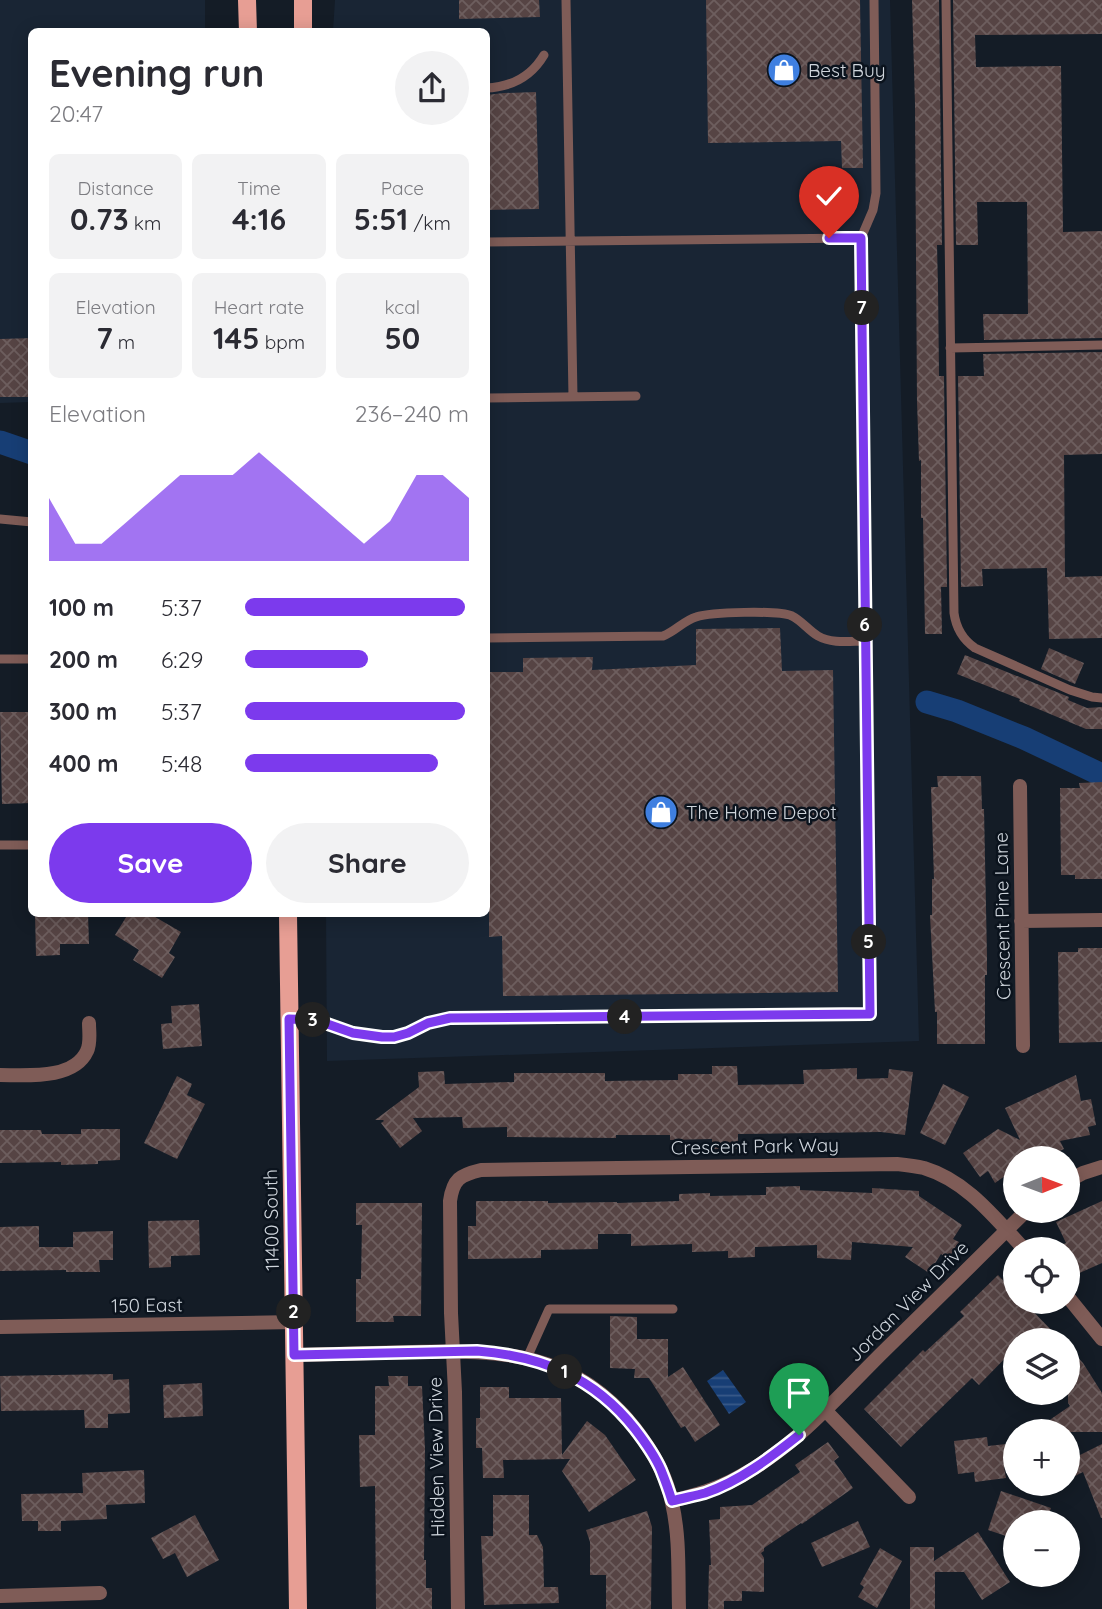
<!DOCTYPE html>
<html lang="en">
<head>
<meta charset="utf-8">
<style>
	:root { --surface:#fff; --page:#f2f2f3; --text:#2b2b33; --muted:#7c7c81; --accent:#7c3aed }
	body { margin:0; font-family:Quicksand,sans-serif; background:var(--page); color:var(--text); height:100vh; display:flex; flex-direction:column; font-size:26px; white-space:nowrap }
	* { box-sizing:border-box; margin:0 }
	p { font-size:23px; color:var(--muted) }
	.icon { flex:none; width:38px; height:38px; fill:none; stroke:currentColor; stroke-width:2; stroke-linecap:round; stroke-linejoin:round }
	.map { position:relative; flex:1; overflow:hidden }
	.panel { position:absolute; left:28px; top:28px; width:462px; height:889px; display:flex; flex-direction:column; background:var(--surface); border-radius:10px; box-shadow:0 4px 18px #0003 }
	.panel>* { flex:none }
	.needle { width:46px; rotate:89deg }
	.fabs { position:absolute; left:1003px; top:1146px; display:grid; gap:14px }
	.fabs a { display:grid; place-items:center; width:77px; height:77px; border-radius:50%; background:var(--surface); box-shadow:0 4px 18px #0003; font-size:35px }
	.pin { position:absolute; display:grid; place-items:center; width:60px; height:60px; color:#fff; margin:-72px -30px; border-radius:50% 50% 50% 0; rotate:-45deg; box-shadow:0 0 7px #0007 }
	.pin .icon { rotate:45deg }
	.km { position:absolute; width:35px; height:35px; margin:-18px; border-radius:50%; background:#222; color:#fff; font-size:19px; line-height:35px; text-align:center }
	.round { display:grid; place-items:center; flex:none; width:74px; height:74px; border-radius:37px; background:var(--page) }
	.summary { display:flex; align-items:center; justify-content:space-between; height:119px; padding:0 21px }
	h1 { font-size:38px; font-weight:700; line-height:52px }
	.stats { display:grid; grid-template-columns:repeat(3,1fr); gap:10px; height:119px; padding:7px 21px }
	.stats div { display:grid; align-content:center; border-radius:10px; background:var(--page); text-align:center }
	.stats b { font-size:30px; font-weight:700 }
	.stats small { font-size:19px; font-weight:400 }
	.stats p { font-size:19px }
	.chart { height:196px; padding:14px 21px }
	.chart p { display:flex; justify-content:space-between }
	.chart svg { width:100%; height:126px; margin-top:7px; fill:var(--accent); opacity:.7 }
	.primary-button { display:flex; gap:14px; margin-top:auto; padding:14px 21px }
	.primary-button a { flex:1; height:80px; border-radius:42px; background:var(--accent); color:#fff; font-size:28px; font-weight:700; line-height:80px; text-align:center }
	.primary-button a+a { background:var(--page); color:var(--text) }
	ul { padding:0 21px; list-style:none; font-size:23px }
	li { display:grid; grid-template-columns:112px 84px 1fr; align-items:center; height:52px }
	li i { height:18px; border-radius:9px; background:var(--accent) }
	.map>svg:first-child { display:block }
	.built { fill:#192534 }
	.water { fill:url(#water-rules) }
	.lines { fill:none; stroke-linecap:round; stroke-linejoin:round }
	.canal { stroke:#173e75; stroke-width:23 }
	.building { fill:url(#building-cross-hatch) }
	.lane { stroke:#7f5c57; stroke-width:9 }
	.street { stroke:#7f5c57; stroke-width:14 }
	.primary { stroke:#e79e94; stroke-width:18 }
	.route-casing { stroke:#fff; stroke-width:14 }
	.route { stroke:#7c3aed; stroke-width:9 }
	.labels { text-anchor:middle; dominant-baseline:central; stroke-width:5; stroke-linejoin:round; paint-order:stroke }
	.poi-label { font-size:19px; fill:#ced4db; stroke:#0b131d; text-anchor:start }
	.street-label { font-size:19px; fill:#ced4db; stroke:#0b131d }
</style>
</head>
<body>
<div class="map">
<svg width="1102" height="1609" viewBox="0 0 1102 1609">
	<defs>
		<pattern id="water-rules" width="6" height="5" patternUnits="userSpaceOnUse" patternTransform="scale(1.75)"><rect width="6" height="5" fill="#173e75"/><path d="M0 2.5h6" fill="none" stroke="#385988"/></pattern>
		<pattern id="building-cross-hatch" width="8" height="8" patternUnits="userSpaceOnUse" patternTransform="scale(1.75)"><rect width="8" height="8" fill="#564444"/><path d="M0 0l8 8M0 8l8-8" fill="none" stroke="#6d5e5e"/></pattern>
	</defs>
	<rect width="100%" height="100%" fill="#141c26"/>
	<!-- built -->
	<path class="built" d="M0,0H205V31L32,32L31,402L0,403Z
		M335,0H890L919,1041L327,1061L326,914H486V32L333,31Z"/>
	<!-- water -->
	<path class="water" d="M723,1370L746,1402L729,1414L707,1381Z"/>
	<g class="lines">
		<!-- canal -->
		<path class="canal" d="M0,442L32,453
			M927,702L957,711L1024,738L1102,775"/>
	</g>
	<!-- building -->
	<path class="building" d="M459,0H539L540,17L459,19Z
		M706,0H860L863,168H842L841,141L708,143Z
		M912,0H939L942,245H937L938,286L939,376H944L947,587H941L942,634H925L923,518H921V460L919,461L917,402L915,104Z
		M953,0H1102V34L975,35L976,67L1061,66L1063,232L1102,231V338L984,340L983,314H1028L1027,202H977L978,245H956Z
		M536,92L539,209L486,210V95L504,93Z
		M32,338V397H0V339Z
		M1102,352V454L1064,455L1065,577L1102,576V638L1049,639L1047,568L982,569L983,586L961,587L958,376H984L983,354Z
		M780,628L782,671L833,670L838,992L503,996L502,936L489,937V871H486V672H523V658L593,657L592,670L696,665V629Z
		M1049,648L1084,663L1075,684L1041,669Z
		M965,655L1069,697L1068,700L1087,708L1102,707V729H1086L1019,701L1020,699L957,674Z
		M0,712H32V803L2,804Z
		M937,776H981L982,809H984L987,956V975H985V1044H937V1012H935L930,915H932V879H934L931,787H938Z
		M1102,782V879H1075V875H1061L1060,788H1080L1079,783Z
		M35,914H88L89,944H60V955L36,956Z
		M128,914H150L181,932L169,953L175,957L162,978L133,960L139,950L115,935Z
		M1078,948H1102V1042L1059,1043L1058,952H1078Z
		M199,1004L202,1046L163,1049L161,1024L172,1023L171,1006Z
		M712,1066H737L738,1085L804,1084L803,1070L857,1068V1079L888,1078L889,1069L913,1072L905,1135L881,1132L738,1134V1149H712V1139L670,1140V1135H616V1138L507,1137V1127L463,1128L462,1117L413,1118L422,1131L400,1148L381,1123L384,1121L383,1120H375L419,1087L418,1072L444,1071L445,1084L514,1082V1073H605V1081L678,1080V1074H712Z
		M1076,1075L1081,1101L1091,1099L1096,1125L1088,1127L1090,1135L1060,1141L1064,1149L1051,1155L1058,1158H1015V1169L995,1183L988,1171L980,1177L963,1153L998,1129L1020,1140L1005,1108Z
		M177,1076L192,1084L187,1095L205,1104L177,1159L144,1143Z
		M943,1084L969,1097L945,1145L920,1133Z
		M81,1129H120V1160L98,1161V1164L61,1165V1162L0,1163V1130H41L42,1134H81Z
		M800,1186V1190L872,1193V1188L919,1191V1196L962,1225L953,1239L959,1242L948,1259L941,1254L929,1273L905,1257L913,1247L852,1242L851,1260L817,1258V1245L755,1247V1257L728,1258V1251L692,1252V1244L631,1246V1234H598V1249L541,1250V1258L468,1259V1226H476V1201H548V1203L617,1202V1203L679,1201V1194L710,1193V1196L766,1195V1187Z
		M1102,1201V1263L1075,1275L1068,1258V1250H1064L1061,1245L1066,1243L1056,1222Z
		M356,1203H422L421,1316H393L394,1322H356V1279H361L362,1225H356Z
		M199,1220L200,1255L171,1256V1267L149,1268L148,1221Z
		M39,1226V1247H73V1232L113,1231V1260H99L100,1272H66V1270L0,1271V1227Z
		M998,1275L1015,1293V1302H1024L1061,1340H1015V1348L979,1385L972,1378L901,1447L864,1409L923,1350L925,1352L964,1316L960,1312Z
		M610,1316L637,1317V1339H668V1377L683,1367L720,1425L695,1442L685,1426L681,1428L649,1378H634L635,1369L610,1368Z
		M1068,1347L1083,1363L1102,1393V1432H1032L1070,1406L1068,1403Z
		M113,1374V1380L129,1379L130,1413L108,1414V1428H85L84,1410L1,1411L0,1376Z
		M388,1376H408V1386H422L425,1449L424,1560H426V1588H432V1609H376L375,1486L360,1487L359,1435H375V1386H389Z
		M202,1383L203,1416L164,1418L163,1385Z
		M480,1387H509V1398H561L562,1455L587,1421L605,1435L636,1480L589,1512L562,1471L570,1459L503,1460L504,1478H483L482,1448H476V1418H480Z
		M987,1437L988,1446L1015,1443V1466L1004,1467L1006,1478L975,1482L974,1472L958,1474L954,1441Z
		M828,1442L839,1457L834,1461L853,1488L802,1524L801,1523L764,1548V1551L761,1553L764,1558V1592L742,1591V1601H724V1609H708L709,1565H711L709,1520L720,1519V1507L752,1505L800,1472L795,1465Z
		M1102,1444V1518H1101L1083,1472L1075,1476L1068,1461Z
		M144,1470L145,1503L106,1505L107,1519L61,1521V1531H38V1521H22L21,1494L83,1493L82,1473Z
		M1001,1491L1051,1508L1046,1522H1015V1539L988,1530Z
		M493,1495H529V1535H537L543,1547L544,1587H558L559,1603L484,1605L481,1536H493Z
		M647,1511L652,1527L651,1609H606V1575H590V1542L586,1530Z
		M195,1515L219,1560L187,1577L175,1553L163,1559L151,1538Z
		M858,1521L870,1547L822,1567L811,1543Z
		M978,1532L1010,1582L982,1600L964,1572H935V1609H910V1547H934V1561Z
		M880,1548L902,1561L877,1608L858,1597L864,1587L860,1584Z"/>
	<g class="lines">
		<!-- lane -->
		<path class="lane" d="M566,0L573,397
			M946,0L954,613C956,628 962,639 975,648L1070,690L1092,697L1102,698
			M486,88C512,87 531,77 544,55
			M486,242L861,238
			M950,348L1102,345
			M486,398L636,396
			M0,519L32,522
			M486,638L663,636C676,631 683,621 696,617C711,612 778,610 792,616C802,621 808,630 818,636C832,644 850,641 866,641
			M0,659H32
			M0,845H32
			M289,1019L316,1020L353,1033L382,1037H395L428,1023L450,1018L870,1014L861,238L873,210L876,193L874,0
			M527,1358L549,1309H673"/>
		<!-- street -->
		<path class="street" d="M1020,786L1023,1046
			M1021,921L1102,920
			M0,1075C26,1075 74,1080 87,1051C91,1043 89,1032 89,1023
			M1068,1181L1083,1173L1102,1167
			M1068,1297L1102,1339
			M0,1327L294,1322
			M294,1355C334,1354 373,1353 412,1352C501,1350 574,1351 634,1427C651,1449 667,1475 672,1503C680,1537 678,1574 679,1609
			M826,1411L909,1497
			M672,1501C695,1495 717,1489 737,1478C796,1447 839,1395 886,1349C933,1303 980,1257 1026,1211
			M0,1596L100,1593
			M458,1609L455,1392L451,1313L450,1201C453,1179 460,1175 481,1170L897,1164C906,1165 915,1166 924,1168C967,1181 995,1218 1025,1250"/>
		<!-- primary -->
		<path class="primary" d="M247,0L248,32
			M303,0V32
			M288,914L298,1609"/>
	</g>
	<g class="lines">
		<defs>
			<path id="route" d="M799,1435C770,1458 740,1481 705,1493C694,1496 683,1498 672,1501C669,1491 665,1480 661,1470C655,1456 645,1442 635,1429C594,1377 542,1356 477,1351L294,1355L289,1019L316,1020L353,1033L382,1037H394L408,1033L428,1023L450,1018L870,1014L861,238H829"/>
		</defs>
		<!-- route casing -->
		<use href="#route" class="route-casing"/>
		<!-- route -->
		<use href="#route" class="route"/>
	</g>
	<!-- icons -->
	<defs>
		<symbol id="shop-disc" viewBox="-11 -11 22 22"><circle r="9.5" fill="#3f7fe0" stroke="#0b131d"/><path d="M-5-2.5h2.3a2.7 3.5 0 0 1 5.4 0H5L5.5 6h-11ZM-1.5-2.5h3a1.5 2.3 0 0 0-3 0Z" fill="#fff"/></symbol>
	</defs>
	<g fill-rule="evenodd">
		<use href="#shop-disc" x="765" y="51" width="38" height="38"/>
		<use href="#shop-disc" x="642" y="793" width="38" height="38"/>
	</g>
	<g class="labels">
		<!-- poi labels -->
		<g class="poi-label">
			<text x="808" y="70">Best Buy</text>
			<text x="686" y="812">The Home Depot</text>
		</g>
		<!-- street labels -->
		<g class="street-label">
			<text transform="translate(1002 916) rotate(-91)">Crescent Pine Lane</text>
			<text transform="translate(755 1146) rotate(-1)">Crescent Park Way</text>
			<text transform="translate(271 1220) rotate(-91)">11400 South</text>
			<text transform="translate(908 1301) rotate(-45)">Jordan View Drive</text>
			<text transform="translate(147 1305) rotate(-1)">150 East</text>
			<text transform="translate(436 1457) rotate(-91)">Hidden View Drive</text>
		</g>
	</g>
</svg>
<div class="fabs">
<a><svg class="needle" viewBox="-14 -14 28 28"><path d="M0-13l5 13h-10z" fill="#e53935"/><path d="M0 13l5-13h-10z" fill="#7c7c81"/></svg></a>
<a><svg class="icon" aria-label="locate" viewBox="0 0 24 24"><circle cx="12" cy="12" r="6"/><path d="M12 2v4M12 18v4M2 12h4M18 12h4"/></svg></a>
<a><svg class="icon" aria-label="layers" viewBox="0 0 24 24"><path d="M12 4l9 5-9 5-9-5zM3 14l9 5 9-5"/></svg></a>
<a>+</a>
<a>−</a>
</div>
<div class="pin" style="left:799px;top:1435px;background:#1e9e55"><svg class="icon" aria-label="arrive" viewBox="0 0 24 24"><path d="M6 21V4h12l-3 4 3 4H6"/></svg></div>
<div class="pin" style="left:829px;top:238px;background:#d93025"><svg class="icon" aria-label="check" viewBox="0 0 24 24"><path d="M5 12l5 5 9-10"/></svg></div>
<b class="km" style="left:565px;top:1372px">1</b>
<b class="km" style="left:294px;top:1312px">2</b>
<b class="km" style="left:313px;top:1020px">3</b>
<b class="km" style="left:625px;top:1017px">4</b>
<b class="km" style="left:869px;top:942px">5</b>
<b class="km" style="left:865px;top:625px">6</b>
<b class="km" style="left:862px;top:308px">7</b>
<section class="panel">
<div class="summary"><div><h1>Evening run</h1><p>20:47</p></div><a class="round"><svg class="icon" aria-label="share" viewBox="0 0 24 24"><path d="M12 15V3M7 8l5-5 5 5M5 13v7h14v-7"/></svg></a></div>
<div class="stats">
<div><p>Distance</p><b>0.73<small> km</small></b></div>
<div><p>Time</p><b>4:16</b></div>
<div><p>Pace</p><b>5:51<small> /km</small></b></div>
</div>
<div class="stats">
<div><p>Elevation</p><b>7<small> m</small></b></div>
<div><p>Heart rate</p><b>145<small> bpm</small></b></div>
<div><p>kcal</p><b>50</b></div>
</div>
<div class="chart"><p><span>Elevation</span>236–240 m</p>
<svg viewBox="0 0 160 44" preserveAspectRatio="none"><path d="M0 44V22L10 38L20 38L30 30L40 22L50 14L60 14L70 14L80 6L90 14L100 22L110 30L120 38L130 30L140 14L150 14L160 22V44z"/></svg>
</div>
<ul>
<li><b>100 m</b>5:37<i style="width:98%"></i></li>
<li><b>200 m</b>6:29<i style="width:55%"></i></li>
<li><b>300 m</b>5:37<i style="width:98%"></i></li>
<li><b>400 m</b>5:48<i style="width:86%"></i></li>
</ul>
<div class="primary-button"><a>Save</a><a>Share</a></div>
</section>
</div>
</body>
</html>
